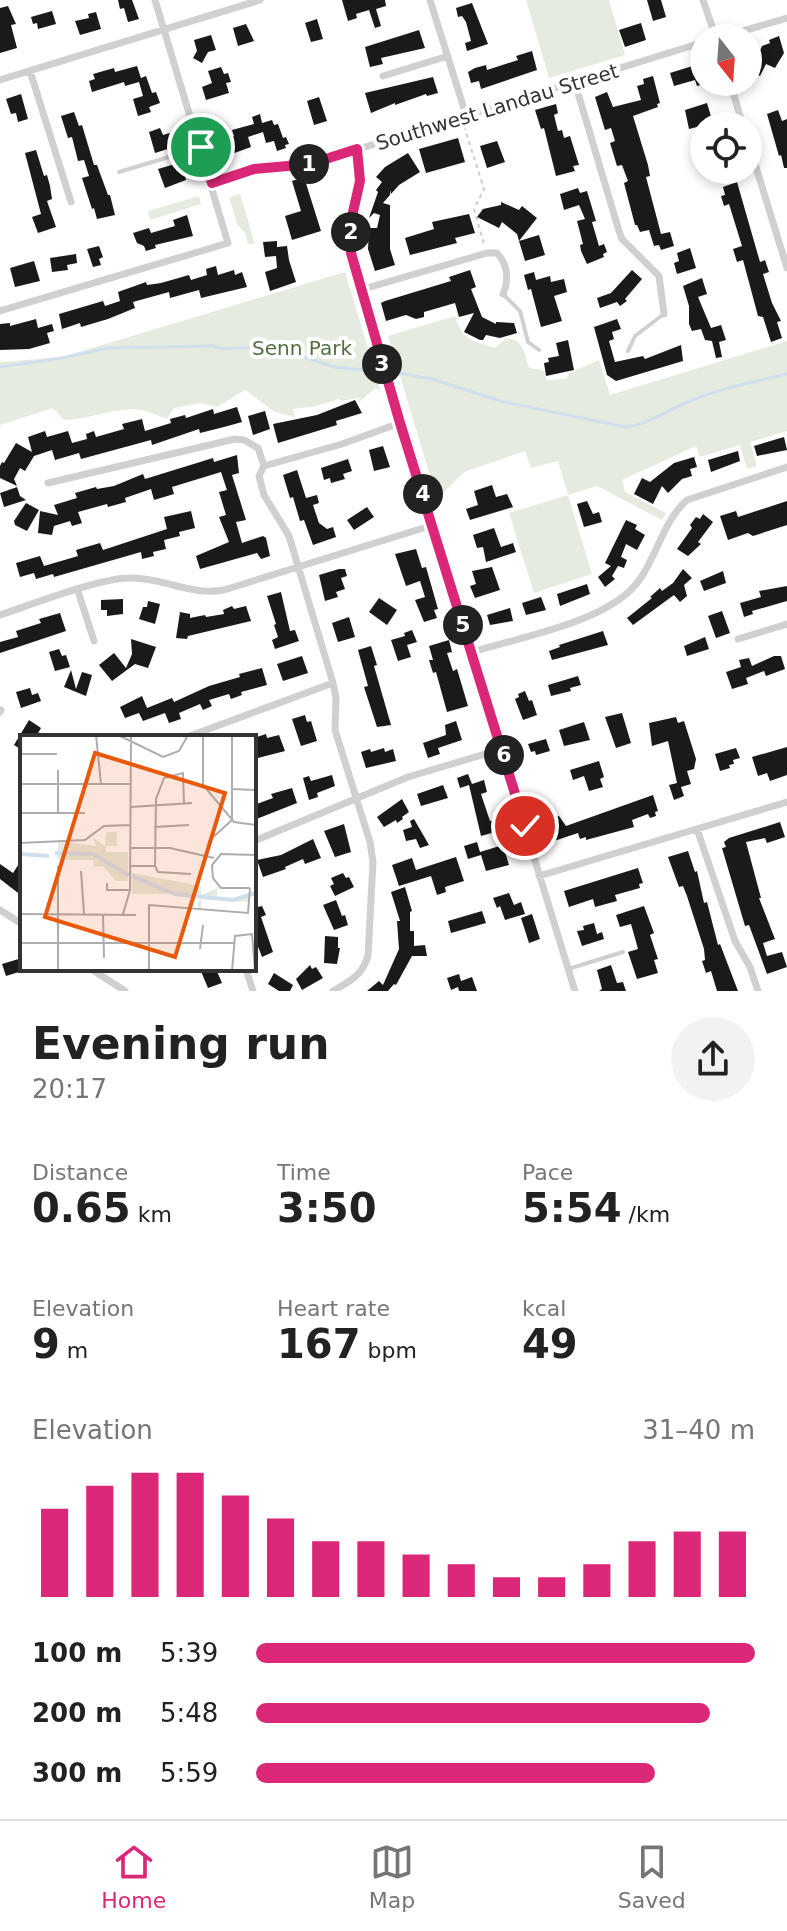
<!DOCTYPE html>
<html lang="en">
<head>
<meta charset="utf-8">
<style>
	:root { --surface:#fff; --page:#f2f2f2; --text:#222; --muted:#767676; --line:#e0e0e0; --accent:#db2777 }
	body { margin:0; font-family:"DejaVu Sans",sans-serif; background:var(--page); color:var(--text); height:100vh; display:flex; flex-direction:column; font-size:30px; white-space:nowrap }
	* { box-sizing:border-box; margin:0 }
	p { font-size:26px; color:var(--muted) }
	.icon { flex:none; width:44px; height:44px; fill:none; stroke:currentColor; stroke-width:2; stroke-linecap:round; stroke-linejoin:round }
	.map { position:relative; height:991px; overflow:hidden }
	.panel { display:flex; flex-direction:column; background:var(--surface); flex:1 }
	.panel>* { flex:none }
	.needle { width:52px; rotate:163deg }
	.buttons { position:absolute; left:690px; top:24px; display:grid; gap:16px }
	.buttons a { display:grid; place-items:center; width:72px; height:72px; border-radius:50%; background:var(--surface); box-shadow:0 4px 12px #0003; font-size:40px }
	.pin { position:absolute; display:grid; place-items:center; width:68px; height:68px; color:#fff; margin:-34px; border:4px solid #fff; border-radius:50%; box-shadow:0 2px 8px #0007 }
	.km { position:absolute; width:40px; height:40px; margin:-20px; border-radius:50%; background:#222; color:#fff; font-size:22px; line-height:40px; text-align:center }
	.round { display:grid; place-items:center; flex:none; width:84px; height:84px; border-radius:42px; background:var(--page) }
	.headline { display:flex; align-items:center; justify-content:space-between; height:136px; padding:0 32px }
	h1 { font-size:44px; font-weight:700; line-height:60px }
	.figures { display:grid; grid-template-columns:repeat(3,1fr); gap:12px; height:136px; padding:8px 32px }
	.figures div { display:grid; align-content:center }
	.figures b { font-size:40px; font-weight:700 }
	.figures small { font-size:22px; font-weight:400 }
	.figures p { font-size:22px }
	.chart { height:224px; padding:16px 32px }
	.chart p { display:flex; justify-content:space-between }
	.chart svg { width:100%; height:144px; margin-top:8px; stroke:var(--accent); stroke-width:6 }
	ul { padding:0 32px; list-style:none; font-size:26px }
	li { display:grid; grid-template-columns:128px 96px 1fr; align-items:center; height:60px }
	li i { height:20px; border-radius:10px; background:var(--accent) }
	.tab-bar { display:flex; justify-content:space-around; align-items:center; height:112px; border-top:2px solid var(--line); background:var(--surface); font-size:22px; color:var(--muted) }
	.tab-bar a { display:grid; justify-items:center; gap:4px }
	.tab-bar .current { color:var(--accent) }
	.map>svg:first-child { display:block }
	.green { fill:#e5ecdf }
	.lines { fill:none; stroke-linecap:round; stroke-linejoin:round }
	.stream { stroke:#d0dfed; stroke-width:3 }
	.building { fill:#1a1a1a }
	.path { stroke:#cdcdcd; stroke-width:2; stroke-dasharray:4 4; stroke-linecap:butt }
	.service { stroke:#d0d0d0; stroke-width:4 }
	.minor { stroke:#d0d0d0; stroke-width:7 }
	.route-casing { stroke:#fff; stroke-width:16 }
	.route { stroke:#db2777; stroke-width:10 }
	.labels { text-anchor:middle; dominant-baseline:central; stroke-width:8; stroke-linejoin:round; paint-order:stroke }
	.street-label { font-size:20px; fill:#333; stroke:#fff }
	.park-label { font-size:20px; fill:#526f40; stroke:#fff }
	.inset-river { fill:none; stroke:#d0dfed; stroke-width:4 }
	.inset-road { fill:none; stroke:#adadad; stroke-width:2 }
	.view { fill:#e8590c; fill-opacity:0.15; stroke:#e8590c; stroke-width:4 }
	.inset-edge { fill:none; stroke:#333; stroke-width:4 }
</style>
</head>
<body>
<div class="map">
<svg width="787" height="991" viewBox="0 0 787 991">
	<rect width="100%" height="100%" fill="#fff"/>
	<!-- green -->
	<path class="green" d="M526,0H609L625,55L549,78Z
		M240,194L255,244H248L245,233L237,224L229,197Z
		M199,196L201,204L150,220L148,211Z
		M345,272L381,392L376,388L359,402V398L340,401L339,399L316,406L293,409L295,417L275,412L245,390L217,407L201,403L174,408L167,419C159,416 150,412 142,410C116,406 90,420 64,420L53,408L0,425V362L62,357Z
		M455,316C462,340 473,341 495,348L505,339C523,336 525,355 529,368L543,370L547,380L566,379L569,373L599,360L610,395L787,341V431L750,442L757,466L747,469L740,445L700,457L696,446L622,480L625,492L666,513L662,520L597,486L568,495L592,574L534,593L509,513L568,495L558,461L531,468L525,451L464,472L437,499L388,336Z"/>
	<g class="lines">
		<!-- stream -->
		<path class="stream" d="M0,367L62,358L108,348L213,346L222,349L256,347L281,349L334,367L375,371
			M393,372L432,379L504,402L626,427C649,424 668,410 690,401C721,388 754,382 787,374"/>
	</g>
	<!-- building -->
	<path class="building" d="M118,0H132L139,19L128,22L124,8L120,9Z
		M342,0H385L386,6L376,9L381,26L375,28L369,10L356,14L357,18L348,21Z
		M647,0H661L666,17L653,21Z
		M472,3L488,44L467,51L465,43L471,41L466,22L462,16L458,17L456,8Z
		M8,6L16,24L11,25L17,48L0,53V8Z
		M52,11L56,24L38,29L37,23L33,24L31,17Z
		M96,12L101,29L80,35L75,21L89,18L88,14Z
		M317,19L323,39L311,42L305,23Z
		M641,23L646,40L625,47L619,30Z
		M246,24L254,41L238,46L233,28Z
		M419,30L425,48L381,58L383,64L370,67L365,47Z
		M211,35L216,50L208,52L202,63L193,58L197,51L194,40Z
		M779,36L784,53L775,68L766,64L760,76L748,69L753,56L751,49L759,53L762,46L770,43L769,40Z
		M532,51L537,70L481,89L479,81L471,83L468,72L475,68L486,65L487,70L518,60L516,56Z
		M702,63L704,84L697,86L695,80L674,86L670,73Z
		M137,66L141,78L146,76L152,93L156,92L160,103L149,107L151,112L138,116L133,99L143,96L139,82L125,86L124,82L92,92L89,81L95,79L93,74L114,68L115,72Z
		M221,67L224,74L228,73L231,82L226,83L229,93L206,100L202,87L212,83L208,71Z
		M653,76L660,103L657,104L658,107L633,116L648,165L650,176L646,177L661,234L670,232L674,246L661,250L659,245L654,246L649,230L640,232L637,225H635L624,183L628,181L622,165L617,166L610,143L615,141L611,128L605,130L595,97L607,92L613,107L641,100L637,86L644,84L643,79Z
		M433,77L438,93L427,96L426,94L395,105V103L371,113L365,93Z
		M21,94L28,119L18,122L16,113L11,114L6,99Z
		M319,97L327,121L314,125L307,101Z
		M707,103L713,123L689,129L685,110Z
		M556,104L558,113L554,115L558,131L562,130L564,138L570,136L579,165L573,166L575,171L556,176L544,128L541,129L535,110Z
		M778,110L782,121L787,119V168H784L781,155L779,156L767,114Z
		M74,112L79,126L82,125L94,165H97L108,195H110L115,215L97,219L94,208L92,209L82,178L89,176L84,160L78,161L72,137L68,138L61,116Z
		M260,114L262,123L272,120L274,125L278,124L283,138L286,137L289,144L285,145L286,148L277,151L274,141L266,143L263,132L248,137L251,147L229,155L225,138L234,136L232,130L254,124L252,117Z
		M160,128L163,135L173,132L177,146L155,153L149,132Z
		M458,138L465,162L426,173L419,149Z
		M497,141L505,162L487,168L480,146Z
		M36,150L44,176L47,175L50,186L52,199L47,201L56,227L38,233L32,217L41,214L25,153Z
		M408,153L420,172L399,185L391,194L390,190V195L383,203L390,205V249L395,265L375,271L368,249L369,228H377L380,215L374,213L369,218L378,192L376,190L382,182L376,177L385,167Z
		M182,162L186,180L165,188L158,169Z
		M304,177L321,231L292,240L285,216L301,211L292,181Z
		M737,182L760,262L765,260L769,272L763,274L772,303L781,321L777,322L782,338L771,342L763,317L758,316L743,260L737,262L733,249L742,246L729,204L724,206L721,196L725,195L723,187Z
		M578,188L580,193L587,191L596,221L592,222L599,246L604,244L607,252L603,254L604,257L587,264L581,251L580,245L583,244L577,221L585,219L579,205L564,210L560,194Z
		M501,202L519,210L522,206L537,218L519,241L517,234L502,222L499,228L477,217L483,209L501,205Z
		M469,214L475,233L455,238L457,243L410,255L405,238L434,229L432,222Z
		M187,215L193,236L155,245L156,248L146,251L144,246L137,243L133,233L149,228L151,233L175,226L173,220Z
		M539,235L545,255L525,261L519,241Z
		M277,241V247L287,246L289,260L296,282L270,291L265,272L277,268L276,256L265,257L263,242Z
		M99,246L103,257L99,259L101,265L93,267L87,249Z
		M690,248L696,268L677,274L674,263L679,261L677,253Z
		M76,254L77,263L67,265L68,270L52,272L50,258Z
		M34,261L40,281L15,287L10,268Z
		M216,266L218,275L234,270L235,275L242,272L247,287L201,298L199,290L170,298L169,292L133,302L135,308L108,319L81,327L80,323L62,329L59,314L103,301L105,306L120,301L118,292L146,282L147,285L161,283L189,275L191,280L207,275L206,269Z
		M470,270L476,287L471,289L482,317L496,324V322L514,323L517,333L500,338L486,335L483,340H480L464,332L474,313L459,317L455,303L424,312V317L416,319L406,315L386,321L381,303L385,301L451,281L449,277Z
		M632,270L642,279L625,299L627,301L620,306L617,302L600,308L597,298L611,293Z
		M534,272L536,280L550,276L551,282L564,279L567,292L554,296L562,321L541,327L531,289L528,290L524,275Z
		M702,278L707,294L698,297L711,328L721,325L726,340L719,342L722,357L716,358L712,341L705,340L701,329L692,331L689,324V306L683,286Z
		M36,319L38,328L52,324L54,331L47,333L50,343L29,349L0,350V324L10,323V326Z
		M617,319L621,329L612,332L614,339L609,341L615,362L643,356L645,359L681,345L683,361L616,381L607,375L594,327Z
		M568,340L574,370L546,376L544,363L549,362L548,358L559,356L556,343Z
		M355,400L362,413L336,421L337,425L278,443L273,424L317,415Z
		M237,407L242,422L224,427L200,433L199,429L152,445L151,440L81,459L79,453L55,460L52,450L34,456L25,471L20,468L14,479L17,486L0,478V466L2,462L4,463L16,443L32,452L28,437L45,431L47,437L68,431L72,443L87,439L86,434L94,431L96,437L124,429L122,424L142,419L145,431L171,423L170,419L185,415L186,418L213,409L214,414Z
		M265,411L270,429L253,435L248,416Z
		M784,437L787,450L757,456L754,446Z
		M383,446L390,467L374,471L369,450Z
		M738,451L740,461L711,472L708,460Z
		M237,455L239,473L232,475L246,520L236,522L242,543L263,536L266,538L270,556L261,559L257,553L200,569L196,556L229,542L219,517L226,515L219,492L227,490L221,472L172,487L174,494L154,500L151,489L125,498L126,502L108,507L107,504L78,512L82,523L72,526L70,521L54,526L52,535L38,533L40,511L58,515L54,505L77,498L75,493L96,487L97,489L114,486L143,474L145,479L213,458L214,462Z
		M694,457L697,467L690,469L692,476L682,479L668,493L662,486L653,504L634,494L642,478L650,482L674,463Z
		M348,459L352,471L343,474L345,479L331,483L330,478L324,480L321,468Z
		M297,470L306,498L317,495L319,503L313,505L319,523L327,529L333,527L336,537L313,545L304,520L300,521L293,497L290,498L283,475Z
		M492,485L496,497L507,494L513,507L470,520L466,509L478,505L474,491Z
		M17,487L20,496L26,500L4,507L0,493Z
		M587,501L593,514L599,512L602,522L584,527L577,504Z
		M787,501V525L753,536L748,533L728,540L720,516L736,511L738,517Z
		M26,503L39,510L27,531L15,525L14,521Z
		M367,507L374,517L354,530L347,520Z
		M191,511L195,528L179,532L180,536L164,540L166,549L153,552L154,556L142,559L141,552L54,577L53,574L36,579L34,573L20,577L16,563L40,556L44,566L78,556L76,550L100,543L103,550L167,529L164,517Z
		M703,514L713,522L698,542L701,544L688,556L677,549L692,528L690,525L696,517L700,519Z
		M626,520L637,525L635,529L645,535L637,550L626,544L621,557L627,560L624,568L618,566L612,576L615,579L605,587L598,577L611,566L605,563Z
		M494,528L501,547L513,543L516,552L486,562L483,547L477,548L473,535Z
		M416,549L422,568L426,567L438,609L434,610L437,618L424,622L415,600L425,597L420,581L406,586L395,554Z
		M492,567L500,590L475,598L470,586L476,584L472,571Z
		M339,569H345L347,576L341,578L345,589L336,592L338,597L325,601L319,575Z
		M683,569L692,578L684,585L687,596L680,602L674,595L633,625L627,618L652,598L650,597L660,588L662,591L673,583Z
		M723,571L726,583L704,591L700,581Z
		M587,584L590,594L560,606L557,594Z
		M787,586V601L752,611L753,614L744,617L740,603L761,597L759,591Z
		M281,592L290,631L295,630L299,641L275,649L272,640L278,637L274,625L276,624L267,596Z
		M541,597L546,610L526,615L522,603Z
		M379,598L397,610L387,625L369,612Z
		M123,599V614L107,616V610H101V600Z
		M148,601L160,604L155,624L139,619L143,607H147Z
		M232,606L234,609L246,606L251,621L188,636L187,639L176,638L180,612L190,614V618L205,615L206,617L224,614L223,610Z
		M510,608L513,621L490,625L487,615Z
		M722,611L730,633L716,638L708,616Z
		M60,613L66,631L0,653V642L18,637L16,631L41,623L39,619Z
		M349,617L355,637L338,642L332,623Z
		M412,630L417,642L407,645L411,657L398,661L391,640L405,636L404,633Z
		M603,631L608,645L552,660L549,651L560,647L559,645Z
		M705,637L709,649L687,656L684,646Z
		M131,639L156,647L148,668L135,664L112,681L99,665L114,653L126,668L132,654Z
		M449,640L452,652L447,653L453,671L457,669L468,706L447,712L436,672L433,673L429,660H433L429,646Z
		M371,646L377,665L374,666L391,725L377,727L364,687L368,686L358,650Z
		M59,649L62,656L66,655L70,667L55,671L49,652Z
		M302,656L308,673L283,681L277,664Z
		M774,656H781L785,669L766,676L764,671L746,678L748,684L732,689L726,672L741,667L739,660L749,658L752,666Z
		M262,668L267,685L241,692L242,695L231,699L229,694L209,700L212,706L203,710L200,704L179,713L181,719L169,723L165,713L143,721L139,713L125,718L120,707L142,696L147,708L172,698L174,702L209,686L240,677L239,674Z
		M71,670L76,689L82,672L92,675L86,696L64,687Z
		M578,676L581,685L570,688L571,691L551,696L548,685Z
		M30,688L32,695L38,693L41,701L21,708L16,692Z
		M525,691L529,701L532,700L537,715L523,720L515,699L519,697L518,694Z
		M622,713L631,743L616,748L605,717Z
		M305,715L307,722L311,721L317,741L301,746L292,719Z
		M676,717L678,723L684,721L696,759L694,769L687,771L691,784L681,787L684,796L674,800L669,785L677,783L668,741L652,746L649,723Z
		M29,720L41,728L36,737H22V750L14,745Z
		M456,721L462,740L438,748L440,754L428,758L423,743L446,735L445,725Z
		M584,722L590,740L564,746L559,730Z
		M266,734L267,738L279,735L285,751L254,759V738Z
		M546,739L550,751L536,755L535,751L531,752L528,744Z
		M787,747V775L770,781L767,773L758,776L752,757Z
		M384,748L385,752L393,749L396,761L366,768L361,752L370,749L371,752Z
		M736,748L740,758L733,760L734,764L729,765L730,768L720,771L715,754Z
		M599,761L604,777L600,779L603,787L589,791L584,776L573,780L570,770Z
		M468,774L472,784L484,780L487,792L481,794L490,821L498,818L502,830L481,836L469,785L460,788L457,778Z
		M332,775L335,786L317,793L318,797L309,800L303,778L309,776L311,781Z
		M443,785L448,798L421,806L417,794Z
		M292,788L297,803L254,820V805L273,798L271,794Z
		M653,795L658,811L655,812L656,816L650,818L648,814L632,820L634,827L586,840V837L580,839L578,833L551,842L544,821L559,816L566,826Z
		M402,799L409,812L402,817L403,819L397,823L396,820L384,827L377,817Z
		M414,819L429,845L420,848L416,839L406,841L403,830L412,827L410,821Z
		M780,822L785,837L767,843L765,838L746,842L761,898H759L775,939L763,943L767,956L782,952L787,967L767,974L749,925L745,926L722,848L726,847L724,842L729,838Z
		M344,824L351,852L335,857L324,831Z
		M313,839L321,858L305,864L303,859L285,867L286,869L263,877L257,860L281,855Z
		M477,842L480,852L503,845L509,865L486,871L481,855L468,859L464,846Z
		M688,851L695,872L697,871L704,903L707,902L718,945L720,944L738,991H717L711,971L706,973L702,961L705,960L704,949L687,896L683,886L679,887L668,857Z
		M456,857L464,881L445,887L446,892L437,895L431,876L399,886L392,865L412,858L416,870Z
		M22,859V896L0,879V864L13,873Z
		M638,868L643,883L639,884L640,888L615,895L617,901L595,907L593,899L569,907L564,891Z
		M343,873L346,878L349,877L354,887L335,896L330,886L334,884L331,878Z
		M405,887L412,911L410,912V931H414V946L425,945L427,956H412L396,985L394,984L388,991H367L379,981L383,985L399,949L397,921H400L391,892Z
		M509,893L514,905L521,902L525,914L505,920L500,906L497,908L493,898Z
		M254,899L258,907L262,906L266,915L261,917L273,952L262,957L254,936Z
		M336,900L342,916L345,915L348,925L334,930L323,905Z
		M644,906L654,933L650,935L658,959L654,960L658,973L637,979L628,952L638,949L631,924L620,927L616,915Z
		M482,911L486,923L451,933L448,921Z
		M532,914L540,939L529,943L521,918Z
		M594,923L597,934L602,932L604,939L582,946L577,931L584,930L583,926Z
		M325,936L338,937V948H340L337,964L324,963Z
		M22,958V971L6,976L2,964Z
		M310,965L312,969L316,967L323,978L302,990L296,979Z
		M611,965L617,983L623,982L626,991H599L602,989L597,970Z
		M200,969H216L222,983L208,988Z
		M274,973L293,985L290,991H279L268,984Z
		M459,974L461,981L472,977L477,991H459L458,987L451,990L447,978Z"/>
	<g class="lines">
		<!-- path -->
		<path class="path" d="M464,126L484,189L474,209L484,244
			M220,180L254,169L279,167"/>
		<!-- service -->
		<path class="service" d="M119,172L199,148
			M504,295L520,311L528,342L539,350
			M628,351L635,336L664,314
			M568,969L623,952"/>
		<!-- minor -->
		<path class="minor" d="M430,0L466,115
			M703,0L716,38
			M719,38L787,18
			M30,71L71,202
			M383,76L448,56
			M0,80L260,0
			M730,82L743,126
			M575,83L619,231L622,239L659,276L664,314
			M748,141L787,268
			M357,149C365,181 351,209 350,241C350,258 356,274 360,290L575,991
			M288,167L310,164L704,42
			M360,290L487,253H497C508,265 509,280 503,294
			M0,311L228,243L155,0
			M264,466L259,476L264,495L289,536L333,683L336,698L335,730L370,842L373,862L368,956C362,976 350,981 333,991
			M264,466L342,444L400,423
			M48,483L235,439L244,440L258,448L264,466
			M78,591L94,641
			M0,615C33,604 101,577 132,578C165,578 191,596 224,590L433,525
			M738,639L787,624
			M472,652C520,637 611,622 640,579C657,555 664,520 687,500L787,467
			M0,712L1,710
			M187,737L333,683
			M697,829L735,941L750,967L758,991
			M254,841L408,777L502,749
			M539,876L787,802
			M0,910L22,924
			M91,969L125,991
			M246,969L253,991"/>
	</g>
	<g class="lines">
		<defs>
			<path id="route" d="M201,147L212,183L254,169L310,164L357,149L360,181L353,212L351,253L400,423L525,826"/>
		</defs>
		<!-- route casing -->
		<use href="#route" class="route-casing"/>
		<!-- route -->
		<use href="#route" class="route"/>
	</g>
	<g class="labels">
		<!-- street labels -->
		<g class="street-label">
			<text transform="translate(497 107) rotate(-17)">Southwest Landau Street</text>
		</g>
		<!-- park labels -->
		<g class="park-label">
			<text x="302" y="348">Senn Park</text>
		</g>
	</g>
	<!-- overview -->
	<g transform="translate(20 735)">
		<rect width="236" height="236" fill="#fff"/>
		<path d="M86,97H97V111H86V117H108V146H96L83,131L74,132L73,125H38V106L76,111L72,102L85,111ZM112,138L181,151V160L197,153V163L229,162V167L181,164V174L177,171L180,163L163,159H112Z" fill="#e5ecdf"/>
		<path class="inset-river" d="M35,118L73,119L109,140M0,119L29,121M112,141L155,159L213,165L236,158"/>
		<path class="inset-road" d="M76,0L81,49M98,0L143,22L159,16L168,0M183,0V50L214,87L236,90M0,19H37M38,35V79M0,49H110M211,54L236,55M111,72L172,68M0,78H65M134,92L169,90M191,104L212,85V0M0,108L65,105L84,91L110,90M110,113H150L194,123M110,131H135M135,131L136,64L144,43L163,38L164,69M135,131L138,137L171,139M61,136L64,179M87,148V155H110M230,153H201L193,143L192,130L201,119L236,120M0,179L116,180M83,179L84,223M103,179L110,155L111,0M0,208H214M180,214L183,190M38,236V131M129,236V170L228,178L230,153M212,236L215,201L232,199L235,236"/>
		<path class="view" d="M75,18L205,58L155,222L25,182Z"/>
		<rect width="236" height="236" class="inset-edge"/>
	</g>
</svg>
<div class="buttons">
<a><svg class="needle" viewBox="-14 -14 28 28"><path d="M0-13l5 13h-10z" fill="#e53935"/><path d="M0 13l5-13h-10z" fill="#767676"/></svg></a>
<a><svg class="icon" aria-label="locate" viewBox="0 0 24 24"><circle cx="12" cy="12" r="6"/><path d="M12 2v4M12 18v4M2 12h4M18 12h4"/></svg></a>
</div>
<div class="pin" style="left:201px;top:147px;background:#1e9e55"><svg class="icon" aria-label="arrive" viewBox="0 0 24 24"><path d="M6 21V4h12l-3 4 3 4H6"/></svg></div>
<div class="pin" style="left:525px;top:826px;background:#d93025"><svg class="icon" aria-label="check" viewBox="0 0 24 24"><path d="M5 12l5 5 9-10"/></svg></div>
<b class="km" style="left:309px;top:164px">1</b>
<b class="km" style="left:351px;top:232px">2</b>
<b class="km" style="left:382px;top:364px">3</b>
<b class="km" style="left:423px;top:494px">4</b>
<b class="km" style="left:463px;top:625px">5</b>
<b class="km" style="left:504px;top:755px">6</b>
</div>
<section class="panel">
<div class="headline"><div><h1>Evening run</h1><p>20:17</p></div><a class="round"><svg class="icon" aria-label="share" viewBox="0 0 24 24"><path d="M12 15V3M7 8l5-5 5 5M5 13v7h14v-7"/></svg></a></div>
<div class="figures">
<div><p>Distance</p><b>0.65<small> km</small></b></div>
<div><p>Time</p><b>3:50</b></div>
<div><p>Pace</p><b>5:54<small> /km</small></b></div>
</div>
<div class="figures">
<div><p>Elevation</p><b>9<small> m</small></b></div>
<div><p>Heart rate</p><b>167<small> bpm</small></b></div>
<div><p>kcal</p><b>49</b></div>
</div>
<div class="chart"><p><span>Elevation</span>31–40 m</p>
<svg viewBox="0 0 160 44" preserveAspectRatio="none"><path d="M5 44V17M15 44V10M25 44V6M35 44V6M45 44V13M55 44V20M65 44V27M75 44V27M85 44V31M95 44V34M105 44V38M115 44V38M125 44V34M135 44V27M145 44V24M155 44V24"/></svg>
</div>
<ul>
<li><b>100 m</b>5:39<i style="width:100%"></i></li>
<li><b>200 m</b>5:48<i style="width:91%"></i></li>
<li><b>300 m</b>5:59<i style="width:80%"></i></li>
</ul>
</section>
<nav class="tab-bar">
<a class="current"><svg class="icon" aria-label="home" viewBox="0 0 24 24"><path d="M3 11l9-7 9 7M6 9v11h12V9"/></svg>Home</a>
<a><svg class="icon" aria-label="map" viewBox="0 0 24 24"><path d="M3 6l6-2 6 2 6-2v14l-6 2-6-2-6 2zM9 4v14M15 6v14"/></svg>Map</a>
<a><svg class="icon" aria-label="saved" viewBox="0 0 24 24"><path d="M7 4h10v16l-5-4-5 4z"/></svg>Saved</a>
</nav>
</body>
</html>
